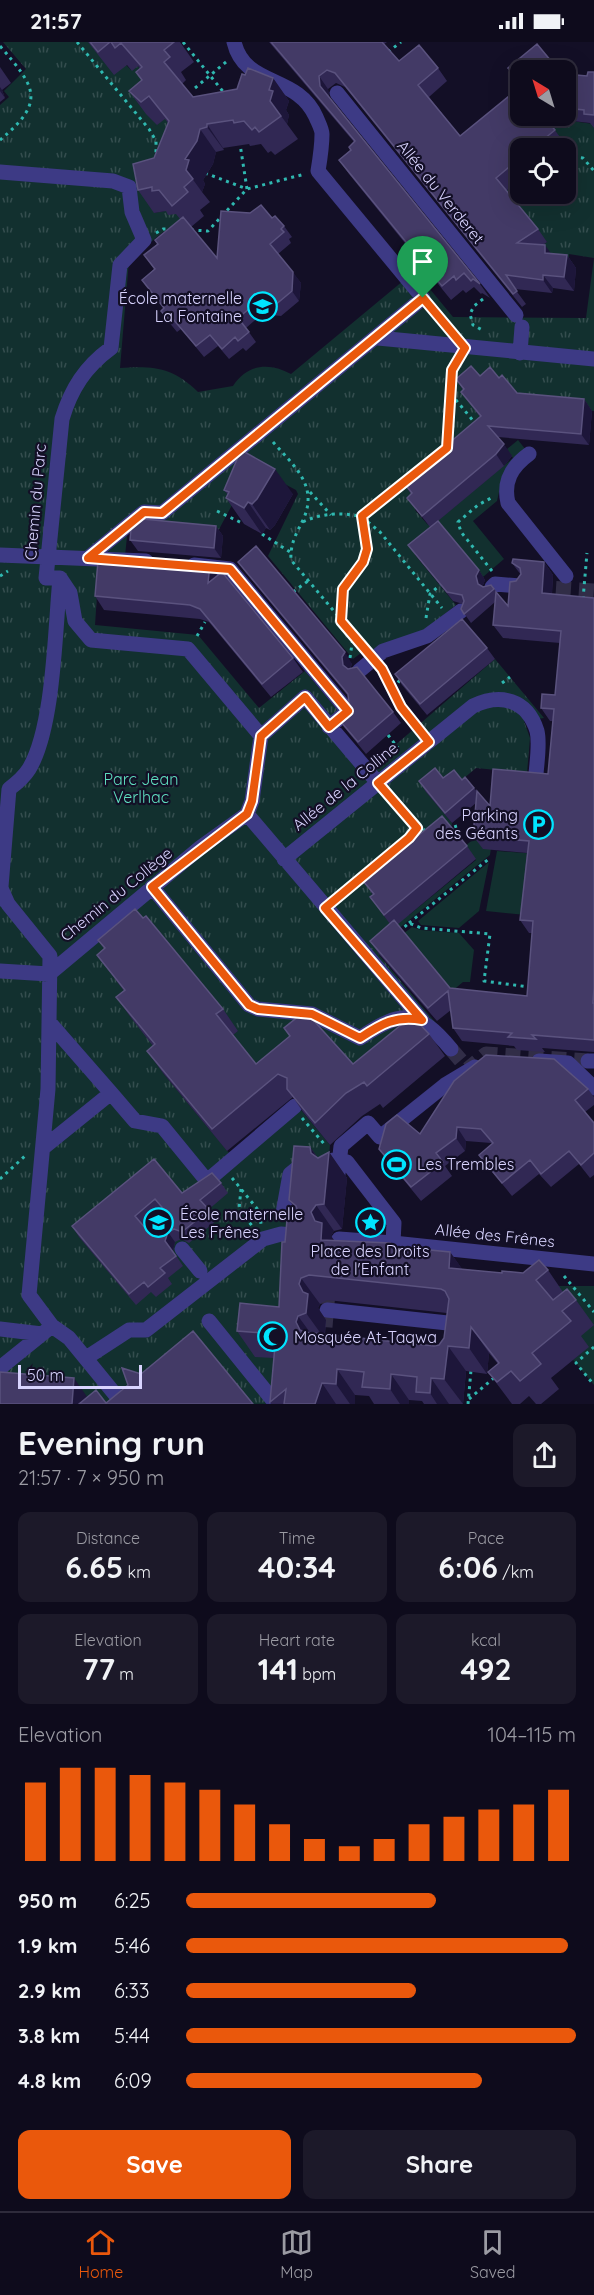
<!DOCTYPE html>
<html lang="en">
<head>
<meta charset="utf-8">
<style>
	:root { --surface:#0e0b1c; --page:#1c1929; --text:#f1f3f6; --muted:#9b9ba3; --line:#2e2b3b; --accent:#ea580c }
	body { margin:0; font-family:Quicksand,sans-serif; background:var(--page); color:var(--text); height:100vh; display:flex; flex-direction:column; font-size:22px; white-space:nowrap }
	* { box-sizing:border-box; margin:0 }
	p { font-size:20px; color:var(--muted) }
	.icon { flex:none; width:33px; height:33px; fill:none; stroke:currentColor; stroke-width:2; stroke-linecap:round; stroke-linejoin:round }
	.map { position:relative; height:1362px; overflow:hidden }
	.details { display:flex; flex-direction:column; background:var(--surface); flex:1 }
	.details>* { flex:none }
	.needle { width:39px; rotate:322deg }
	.tools { position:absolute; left:510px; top:18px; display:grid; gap:12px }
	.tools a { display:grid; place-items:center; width:66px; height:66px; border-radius:12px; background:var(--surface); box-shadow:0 6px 24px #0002,0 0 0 2px var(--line); font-size:30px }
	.scale { position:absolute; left:18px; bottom:15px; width:124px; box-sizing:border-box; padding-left:6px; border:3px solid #d9d4ff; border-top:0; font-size:16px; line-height:21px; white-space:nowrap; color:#d9d4ff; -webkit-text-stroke:4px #130f26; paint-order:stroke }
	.pin { position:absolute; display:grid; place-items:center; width:51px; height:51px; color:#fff; margin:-62px -26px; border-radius:50% 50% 50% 0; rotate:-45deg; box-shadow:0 0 6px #0007 }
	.pin .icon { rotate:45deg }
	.round { display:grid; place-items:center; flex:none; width:63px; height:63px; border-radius:12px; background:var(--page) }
	.head { display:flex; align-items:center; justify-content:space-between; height:102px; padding:0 18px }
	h1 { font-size:33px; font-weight:700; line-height:45px }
	.metrics { display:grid; grid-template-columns:repeat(3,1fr); gap:9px; height:102px; padding:6px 18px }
	.metrics div { display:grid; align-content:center; border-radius:12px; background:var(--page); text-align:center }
	.metrics b { font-size:30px; font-weight:700 }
	.metrics small { font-size:16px; font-weight:400 }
	.metrics p { font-size:16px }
	.chart { height:168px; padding:12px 18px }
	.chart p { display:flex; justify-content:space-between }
	.chart svg { width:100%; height:108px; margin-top:6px; stroke:var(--accent); stroke-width:6 }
	.primary-button { display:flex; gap:12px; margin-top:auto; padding:12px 18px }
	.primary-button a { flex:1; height:69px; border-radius:12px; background:var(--accent); color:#fff; font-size:24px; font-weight:700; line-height:69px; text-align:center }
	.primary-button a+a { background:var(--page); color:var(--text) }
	ul { padding:0 18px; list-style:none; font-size:20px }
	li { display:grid; grid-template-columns:96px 72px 1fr; align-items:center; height:45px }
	li i { height:15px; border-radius:8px; background:var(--accent) }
	.status { display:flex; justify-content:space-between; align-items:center; height:42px; padding:0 30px; background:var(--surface); direction:ltr }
	.status svg { height:16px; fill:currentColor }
	.menu { display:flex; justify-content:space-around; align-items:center; height:84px; border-top:2px solid var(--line); background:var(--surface); font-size:16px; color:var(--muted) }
	.menu a { display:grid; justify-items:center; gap:3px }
	.menu .current { color:var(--accent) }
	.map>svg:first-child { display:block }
	.green { fill:#12302f }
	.park { fill:url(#park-tufts) }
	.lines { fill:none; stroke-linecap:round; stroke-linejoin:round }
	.minor-tunnel { stroke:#312d47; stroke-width:15; stroke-dasharray:15 8; stroke-linecap:butt }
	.path { stroke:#2fb8b0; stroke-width:3; stroke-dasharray:3 4.5; stroke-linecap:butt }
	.minor { stroke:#3d3a85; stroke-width:15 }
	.wall { fill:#312854; fill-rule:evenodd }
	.shaded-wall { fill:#1d163a }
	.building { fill:#433a66; stroke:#5a527e; stroke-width:1.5; fill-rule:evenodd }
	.route-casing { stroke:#fff; stroke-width:12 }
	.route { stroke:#ea580c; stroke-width:8 }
	.labels { text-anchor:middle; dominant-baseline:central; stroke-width:4.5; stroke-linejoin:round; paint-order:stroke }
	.street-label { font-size:16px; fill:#d9d4ff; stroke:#130f26 }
	.poi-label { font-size:16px; fill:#d9d4ff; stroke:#130f26; text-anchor:start }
	.park-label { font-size:16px; fill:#5fe0c0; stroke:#130f26 }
</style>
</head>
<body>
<div class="status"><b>21:57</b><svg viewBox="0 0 49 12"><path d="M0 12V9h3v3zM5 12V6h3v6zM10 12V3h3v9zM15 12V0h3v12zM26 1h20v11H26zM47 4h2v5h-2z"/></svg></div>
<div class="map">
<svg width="594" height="1362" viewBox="0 0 594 1362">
	<defs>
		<pattern id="park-tufts" width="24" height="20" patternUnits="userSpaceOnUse" patternTransform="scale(1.5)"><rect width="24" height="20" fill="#12302f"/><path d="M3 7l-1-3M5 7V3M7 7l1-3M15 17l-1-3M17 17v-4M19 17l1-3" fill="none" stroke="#344d4e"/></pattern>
	</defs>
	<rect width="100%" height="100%" fill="#130f26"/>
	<!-- green -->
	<path class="green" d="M518,398L526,408L501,441L497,459L473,479L504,517L483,535L435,481L513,416L507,407Z
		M475,796L491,806L490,813L392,892L344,886L409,799V873L476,818L465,804Z
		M497,809L538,812L526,873L486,869Z
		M489,820L479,869L459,886L421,883L418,879Z
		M412,885L421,888L459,891L474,908L470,940H463L451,950L403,892Z
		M557,1244H594V1343L573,1318L588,1305L580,1295Z"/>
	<!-- park -->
	<path class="park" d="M3,0H103L131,28L138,24L158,48L167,73L155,84L168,74L181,89L154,171L176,167L186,178L168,190H163L129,218L120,326C154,324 172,325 198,350L233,344C247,322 269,320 291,332L415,229L453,275L586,276L594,216L569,212V218L539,216L540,205L547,200L505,150L520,137V152H566V106H559L550,83L557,77L593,82L594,86V369L526,363L492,383L415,468L427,482L442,490L415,513L456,563L421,591L365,615L361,611L353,617L268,514L298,452L296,448L262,430L240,448L217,491L128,484L124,524L99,522L95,583L198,593L259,666L305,629L339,670L331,676L371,724L495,617L544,676L524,679L530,696L527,731L476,726L451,747L426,749L452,781L451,787L373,853L400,894L379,913L440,986L369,1044H272L231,994L238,989L127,953L170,1025L163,1031L229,1111L301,1068L330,1103L327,1131L282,1317L290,1362H0V63L9,55L4,49L26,27Z"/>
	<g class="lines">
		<!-- minor-tunnel -->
		<path class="minor-tunnel" d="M533,545L594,549
			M451,1007L468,1027L486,1012L588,1019
			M323,1308L329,1239"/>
		<!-- path -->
		<path class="path" d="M77,0L149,87L156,99V112
			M183,0L225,52
			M0,4C35,45 47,59 0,98
			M388,10L401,0
			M195,46L226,20
			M566,114L583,116L594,129
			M205,131L247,147L240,102
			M191,188L208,189L247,147L305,132
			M156,191L163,187H169
			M483,257L474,264L470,272L473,283L484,289
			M433,268L450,288
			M451,352L475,381
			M273,400C294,424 319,444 303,478C296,492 290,502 291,518L364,605
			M447,405L452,328L457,320
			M310,450L331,473
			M217,469L244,482
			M362,475L380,490L442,566
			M303,480C321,471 343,470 362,475L406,440
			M262,492L290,510
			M492,529L461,490L458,480L478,463L493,455
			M0,534L8,529
			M293,550L308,539
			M583,557L587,511
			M426,576L430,552L440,543
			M341,579L343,547L363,520L367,507L363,476
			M197,594L205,580
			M350,616L353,595
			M384,629L401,665L421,689
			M502,641L510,635
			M394,647L401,636
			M388,693L398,706
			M386,751L411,780L426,789
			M447,787L457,784
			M337,856L409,796L417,786
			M409,881L490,816
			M399,890L409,881L421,886L490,892L484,939L529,945
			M302,1076L325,1103
			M232,1136L259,1169L261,1182
			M0,1137L25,1114
			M241,1147L239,1167L253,1185
			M564,1234L594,1270
			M594,1305L576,1321L594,1343
			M469,1357L495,1335
			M468,1362L471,1328"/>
		<!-- minor -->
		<path class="minor" d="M337,51L516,273
			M0,130L113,139L129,145L132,170L144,198L120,223L111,306C85,325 71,347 62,377L46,536H60C55,587 54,686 29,727C24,735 17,741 9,747L0,857
			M378,296L594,317
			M520,311L522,285
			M529,412C511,425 503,440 508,461L566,534
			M0,513L146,519
			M88,516L144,470L162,471L423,256L318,129C320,117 322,104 322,92C322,87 318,80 316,75C297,32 245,46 234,0
			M194,523L230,527L348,669L329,685
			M60,536L70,551L75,579L91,598L188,607L261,694L252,759L247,772L422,978
			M492,545L495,542L521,544
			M359,629L383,609L427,594L461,569
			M261,694L305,655L378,741
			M284,817L473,664C500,651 527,657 537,689C540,701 537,719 536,732
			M0,844L8,862L50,914L48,1047L29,1253L52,1284L69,1296L123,1362
			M152,845L249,963L258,967L312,972L360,996C401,968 418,967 451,1007
			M0,929L49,932L201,805L247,772
			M539,1019L568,1021L594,1046
			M588,1019H594
			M111,1051L135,1079L162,1084L207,1139L295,1064
			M43,1106L111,1051L49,980
			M333,1118L347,1120L394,1181L393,1201L339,1197
			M338,1132L341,1104L368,1081L380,1095L445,1043L475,1025
			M283,1171L290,1132L306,1119
			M393,1201L594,1222
			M182,1207L200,1229
			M327,1268L457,1282L456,1291
			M209,1279L276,1362
			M0,1287L42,1292
			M86,1316L129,1288H146L263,1197L281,1192L306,1194
			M0,1326L52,1284"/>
	</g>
	<!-- wall -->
	<path class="wall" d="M88,0H180L194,20L181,30L186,38L182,42L193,55L237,47L245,33L273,36L289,59L286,68L289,73L287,82L298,97L275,113L271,109L268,111L261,102L250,104L249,102L223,106L224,108L216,110L213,122L203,138L205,142L202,150L210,160L200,168L204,174L191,185L217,216L272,176L284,184L292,195L289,197L291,201L278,212L301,241L299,259L281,274L262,272L246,286L256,300L246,309L243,306L229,317L218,304L204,315L181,287L177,290L168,279L161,269L164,266L142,238L154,227L144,213L157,202L180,177L176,172L168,173L166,169L154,171L138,148L154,116L168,81L165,77L157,83L146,72L129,49L142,39L136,30L140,27L138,24L132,29L127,23L114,33Z
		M269,0H387L384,2L399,19L438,26L447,39L429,55L460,94L520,74H566V32L587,34L594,30V86L590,81L546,76L565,102L559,106H520V137L506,149L538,187L547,200L543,203L551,212L567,213L576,226L574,249L553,246L552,251L515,247L526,262L522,265L345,45L336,41L328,47L329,55L480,242L490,256L482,251L481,252L474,245L466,251L463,248L451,258L349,132L339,118L351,108L354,100Z
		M551,19L558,28H520V42L508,26Z
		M0,25L11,41L2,48L5,56L0,60Z
		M480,334L499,336L517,351L584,357L592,369L589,403L498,395L512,414L504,424L438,479L479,528L485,538L483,543V545L491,543L508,564L516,539L521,533L512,521L544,520L553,533L552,552L594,556V1010L542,1006L545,1010L517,1008L514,1004L462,999L453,986L451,968L437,979L379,912L370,899L390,882L370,855L373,853L363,839L467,804L476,817L397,883L450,946L527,954L532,891H529L520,878L527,811L483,807L473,794L476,761L452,781L426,750L419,739L443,736L462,738L474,746L490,764L548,732L553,679H550L541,666L555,653L560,601L503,596L493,583L495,560L471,581L461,567L463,562L453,559L408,503L430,485L407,456L411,452L403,440L480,375L461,350L463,348L456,337Z
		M224,448L293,452L275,483L270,488L266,486L262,492L244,482L226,456L228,453Z
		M216,484L223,494L221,516L138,509L130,498Z
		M238,520L352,622L350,627L393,670L401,681L366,712L344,685L336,674L349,662L348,654L246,531Z
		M218,533L293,616L303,630L271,655L209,580L200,577L104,568L95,554Z
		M487,606L495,617L427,673L402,643L395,632Z
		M98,898L223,967L238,989L233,993L256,1022H353L429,992L445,1014L383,1066L380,1062L362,1074L330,1103L303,1070L293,1055L227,1109L163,1031L147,1009L153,1004L132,977L116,955L124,949L97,913L104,907Z
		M588,1047L594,1055V1063L585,1070L594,1081V1133L590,1136L579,1122L551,1145L539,1132L512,1154L489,1126L479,1113L492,1102L491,1101L466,1099L465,1109L445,1124L452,1134L421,1159L389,1120L379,1107L420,1092Z
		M310,1105L318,1116L329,1110L347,1136L342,1187L334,1189L331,1194L334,1198L390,1201L392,1204L450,1210L462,1227L502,1231H523L548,1228L563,1250L576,1258L594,1283L581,1294L589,1305L551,1336L559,1347L541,1362H536L529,1354L520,1362H512L488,1330L498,1322L489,1311L487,1332L466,1329L463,1362H424L422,1359L409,1358V1362H374L369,1354L355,1353V1362H271L270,1360L274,1316L255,1315L237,1289L279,1265L285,1200L293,1177L297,1170L289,1158ZM327,1258L447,1271L444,1296L439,1303L434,1304L325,1292L326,1278L318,1266L320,1262Z
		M154,1117L182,1151L221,1141L228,1151L208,1168L216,1179L189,1201L181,1197L175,1200L173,1209L183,1224L168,1236L172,1242L156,1255L151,1250L136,1263L79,1195L72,1184ZM162,1167L171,1177L152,1194L143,1183Z"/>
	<!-- shaded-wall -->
	<path class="shaded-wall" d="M319,34L328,47L329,57L320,44Z
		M273,36L289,59L286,68L289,73L287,82L270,59L269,48Z
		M0,45L2,48L5,56L0,49Z
		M207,82L223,106L224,108L207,85Z
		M200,87L216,110L213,122L203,138L205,142L202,150L186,128L185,117Z
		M545,203L555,217L545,211Z
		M567,213L576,226L574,249L564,235Z
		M293,230L301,241L299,259L292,249Z
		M543,233L553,246L552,251L543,238Z
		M584,357L592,369L589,403L581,392Z
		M504,402L512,414L504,424L496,412Z
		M275,427L293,452L275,483L270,488L252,462Z
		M248,460L266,486L262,492L244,466Z
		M216,484L223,494L221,516L214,506Z
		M544,520L553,533L551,564L542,551Z
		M210,522L219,536L208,541Z
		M479,528L485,538L483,543L485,551L478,542L476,534Z
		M345,610L352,622L350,626L351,635L343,623L342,615Z
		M457,1085L466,1099L465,1109L456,1096Z
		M310,1105L327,1129L329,1110L347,1136L342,1187L324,1162Z
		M316,1163L334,1189L331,1194L340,1207L321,1198L311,1170Z
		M168,1190L175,1200L173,1209L165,1199Z
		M450,1210L468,1235L449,1226Z
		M301,1236L320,1262L318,1266L326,1278L324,1296L306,1271L303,1250L299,1242Z
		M298,1274L317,1300L300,1288L296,1280Z
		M471,1285L489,1311L487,1332L469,1306Z
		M448,1304L466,1329L463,1362L444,1337Z
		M337,1327L355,1353V1362H350L336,1342Z
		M391,1332L409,1358V1362H400L390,1347Z
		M74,1336L92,1362H72Z
		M431,1336L449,1362H437L430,1351Z
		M322,1341L336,1362H315Z"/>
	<!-- building -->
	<path class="building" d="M90,0H110L98,10Z
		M111,0H174L164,8L170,15L164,20L193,55L237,47L242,32L245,33L248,26L273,36L269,48L273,49L270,59L281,74L259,90L255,85L252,88L244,79L234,81L233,78L207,82V85L200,87L197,99L185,117L189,118L186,128L193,137L184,145L188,150L172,164L159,148L152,149V145L138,148L133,122L154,116L169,79L149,54L141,60L129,49L142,38L136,30L142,25L121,1L115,6Z
		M271,0H382L399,19L419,3L438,26L418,43L460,94L520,45V74H543L555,88L533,106H520V116L496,136L538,187L517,201L545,203V211L567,213L564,235L543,233V238L506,233L517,249L513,252L335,31L327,28L319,34L320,44L480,242L473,237L471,239L464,231L456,238L454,234L442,244L339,118L351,108L349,105L355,99Z
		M537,2L551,19L540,28H520V40L508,26Z
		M588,30H594V73L584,72V68L566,66V32L587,34Z
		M261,163L272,176L275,174L284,184L281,187L284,190L270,202L293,230L292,249L274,264L255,262L238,276L249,290L238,299L235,295L222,307L210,293L196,304L173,277L170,279L161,269L164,266L142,238L155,227L144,213L158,202L155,198L183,175L217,216L221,169L250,171Z
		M471,324L480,334L490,325L499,336L502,333L517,351L584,357L581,392L488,384L504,402L496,412L422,474L407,456L412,451L403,440L481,374L461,350L464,347L456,337Z
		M241,408L275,427L257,457L252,462L248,460L244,466L226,456L229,450L224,448Z
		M132,476L216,484L214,506L130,498Z
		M438,479L479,528L476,534L478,542L483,545L491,543L494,547L464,572L461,567L464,559L462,553L447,550L408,503Z
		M256,504L345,610L342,615L343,623L348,627L357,625L393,670L358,700L336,674L349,662L348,652L238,520Z
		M126,515L210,522L208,541L222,530L293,616L262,642L200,567L190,563L95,554L98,519L126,521Z
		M513,517L544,520L542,551L594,556V946L593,961H594V998L532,993L536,997L508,995L512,991L453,986L448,949L428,966L370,899L394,878L450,946L527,954L533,879L520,878L529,799L473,794L477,749L490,764L493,727L548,732L554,667L541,666L542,652L555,653L561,589L493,583L496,550L508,564L510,540L516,539L521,532L520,526L512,521Z
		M462,577L487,606L420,662L395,632Z
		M435,726L443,736L454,728L462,738L465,735L474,746L445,771L419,739Z
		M442,774L467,804L384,873L370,855L374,852L363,839Z
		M135,867L143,876L146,874L223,967L216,972L256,1022L290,994L284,986L305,969L353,1022L412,974L429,992L367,1044L364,1040L346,1051L315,1081L287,1047V1036L278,1032L212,1087L147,1009L155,1002L116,955L125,948L97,913L105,906L98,898Z
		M486,1013L554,1017L588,1047L575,1058L594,1081V1111L581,1123L569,1109L541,1132L530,1118L502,1141L479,1113L493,1101L481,1087L457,1085L456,1096L436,1111L443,1120L411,1145L379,1107L386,1082L397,1073L420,1092L454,1039Z
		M294,1104L310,1105L311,1111L318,1116L329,1110L324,1162L316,1163L311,1170L315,1179L322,1181L321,1198L390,1201L389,1204L450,1210L449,1226L502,1231V1229L523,1231L539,1218L548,1228L536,1238L553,1258L567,1247L576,1258L562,1269L571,1279L532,1311L541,1322L520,1339L511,1329L497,1340L488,1330L499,1321L471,1285L469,1306L448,1304L444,1337L431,1336L430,1351L416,1350L417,1335L391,1332L390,1347L362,1345L364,1330L337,1327L336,1342L322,1341L315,1362H284L286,1347L270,1360L276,1292L237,1289L240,1261L279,1265L282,1200H285L287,1178L293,1177L298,1170L296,1164L289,1158ZM309,1233L441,1247L445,1249L449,1257L444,1296L439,1303L434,1304L304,1290L300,1288L296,1280L298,1274L306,1271L308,1252L303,1250L299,1242L301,1236Z
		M154,1117L182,1151L212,1131L221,1141L200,1158L209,1168L182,1190L174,1187L168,1190L165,1199L176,1214L160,1226L165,1231L148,1245L144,1240L129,1252L72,1184ZM155,1157L172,1177L152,1194L135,1174Z
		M193,1289L253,1362H79L96,1348L106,1361L128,1343L122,1326L141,1332Z
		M0,1330L74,1336L72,1362H0Z"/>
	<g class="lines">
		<defs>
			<path id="route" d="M423,256L465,306L452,328L447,406L362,474L367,507L363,520L343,547L341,579L382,627L401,665L429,700L378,741L417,786L409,796L325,866L422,978C396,973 381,982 360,996L312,972L258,967L249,963L152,845L247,772L252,759L261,694L305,655L329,685L348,669L230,527L88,516L144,470L162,471Z"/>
		</defs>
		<!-- route casing -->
		<use href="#route" class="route-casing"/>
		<!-- route -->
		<use href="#route" class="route"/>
	</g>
	<!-- icons -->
	<defs>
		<symbol id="school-ring" viewBox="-11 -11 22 22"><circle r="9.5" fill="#130f26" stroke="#00e5ff" stroke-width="1.5"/><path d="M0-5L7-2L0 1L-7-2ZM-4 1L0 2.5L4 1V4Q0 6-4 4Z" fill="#00e5ff"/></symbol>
		<symbol id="parking-ring" viewBox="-11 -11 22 22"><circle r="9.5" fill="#130f26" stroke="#00e5ff" stroke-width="1.5"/><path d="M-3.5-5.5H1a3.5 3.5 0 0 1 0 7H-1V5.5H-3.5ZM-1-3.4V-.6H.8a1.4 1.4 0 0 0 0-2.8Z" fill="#00e5ff"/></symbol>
		<symbol id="stadium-ring" viewBox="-11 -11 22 22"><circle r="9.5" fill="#130f26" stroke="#00e5ff" stroke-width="1.5"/><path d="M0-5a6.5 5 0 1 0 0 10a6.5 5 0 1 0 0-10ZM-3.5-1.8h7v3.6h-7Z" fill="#00e5ff"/></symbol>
		<symbol id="sight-ring" viewBox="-11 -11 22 22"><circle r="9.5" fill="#130f26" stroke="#00e5ff" stroke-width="1.5"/><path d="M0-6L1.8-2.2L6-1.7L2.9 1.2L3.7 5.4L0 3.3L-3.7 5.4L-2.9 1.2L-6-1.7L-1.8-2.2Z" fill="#00e5ff"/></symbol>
		<symbol id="mosque-ring" viewBox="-11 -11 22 22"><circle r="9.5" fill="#130f26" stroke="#00e5ff" stroke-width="1.5"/><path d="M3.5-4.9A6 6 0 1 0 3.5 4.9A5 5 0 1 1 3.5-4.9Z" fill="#00e5ff"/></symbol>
	</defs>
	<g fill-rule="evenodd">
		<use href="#school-ring" x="246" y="248" width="33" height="33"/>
		<use href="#parking-ring" x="522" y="766" width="33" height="33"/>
		<use href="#stadium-ring" x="380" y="1106" width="33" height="33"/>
		<use href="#school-ring" x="142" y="1164" width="33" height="33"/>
		<use href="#sight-ring" x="354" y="1164" width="33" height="33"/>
		<use href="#mosque-ring" x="256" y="1278" width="33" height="33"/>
	</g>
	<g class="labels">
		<!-- street labels -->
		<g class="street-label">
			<text transform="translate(441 150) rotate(51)">Allée du Verderet</text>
			<text transform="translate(35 460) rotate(-85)">Chemin du Parc</text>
			<text transform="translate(345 744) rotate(-39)">Allée de la Colline</text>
			<text transform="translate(116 852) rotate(-39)">Chemin du Collège</text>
			<text transform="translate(495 1193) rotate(6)">Allée des Frênes</text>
		</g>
		<!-- poi labels -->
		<g class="poi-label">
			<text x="242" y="256" text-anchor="end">École maternelle<tspan x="242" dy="18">La Fontaine</tspan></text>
			<text x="518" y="773" text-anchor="end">Parking<tspan x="518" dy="18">des Géants</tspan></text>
			<text x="417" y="1122">Les Trembles</text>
			<text x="180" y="1172">École maternelle<tspan x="180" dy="18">Les Frênes</tspan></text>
			<text x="370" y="1209" text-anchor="middle">Place des Droits<tspan x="370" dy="18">de l'Enfant</tspan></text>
			<text x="294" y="1295">Mosquée At-Taqwa</text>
		</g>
		<!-- park labels -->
		<g class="park-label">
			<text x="141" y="737">Parc Jean<tspan x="141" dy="18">Verlhac</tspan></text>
		</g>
	</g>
</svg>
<div class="tools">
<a><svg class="needle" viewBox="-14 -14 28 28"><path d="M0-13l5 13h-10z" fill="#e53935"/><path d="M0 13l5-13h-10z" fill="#9b9ba3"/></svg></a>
<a><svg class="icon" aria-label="locate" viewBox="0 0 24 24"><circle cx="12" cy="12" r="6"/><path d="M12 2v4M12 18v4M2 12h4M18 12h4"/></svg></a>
</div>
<div class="scale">50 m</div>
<div class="pin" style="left:423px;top:256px;background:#1e9e55"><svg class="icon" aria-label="arrive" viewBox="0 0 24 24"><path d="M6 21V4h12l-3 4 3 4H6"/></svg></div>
</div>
<section class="details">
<div class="head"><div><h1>Evening run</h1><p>21:57 · 7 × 950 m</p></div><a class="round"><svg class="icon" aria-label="share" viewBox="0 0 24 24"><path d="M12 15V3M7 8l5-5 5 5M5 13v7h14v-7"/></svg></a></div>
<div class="metrics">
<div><p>Distance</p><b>6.65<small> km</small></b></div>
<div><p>Time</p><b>40:34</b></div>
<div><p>Pace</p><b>6:06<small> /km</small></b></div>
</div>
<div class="metrics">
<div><p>Elevation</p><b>77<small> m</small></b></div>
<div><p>Heart rate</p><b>141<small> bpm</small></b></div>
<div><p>kcal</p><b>492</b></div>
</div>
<div class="chart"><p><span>Elevation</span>104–115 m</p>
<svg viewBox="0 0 160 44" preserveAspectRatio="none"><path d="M5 44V12M15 44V6M25 44V6M35 44V9M45 44V12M55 44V15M65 44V21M75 44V29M85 44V35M95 44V38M105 44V35M115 44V29M125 44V26M135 44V23M145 44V21M155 44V15"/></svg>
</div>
<ul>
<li><b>950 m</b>6:25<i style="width:64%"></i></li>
<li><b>1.9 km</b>5:46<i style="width:98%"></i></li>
<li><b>2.9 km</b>6:33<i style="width:59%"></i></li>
<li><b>3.8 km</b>5:44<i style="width:100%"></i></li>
<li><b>4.8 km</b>6:09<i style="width:76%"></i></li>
</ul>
<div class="primary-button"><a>Save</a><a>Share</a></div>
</section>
<nav class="menu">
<a class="current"><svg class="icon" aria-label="home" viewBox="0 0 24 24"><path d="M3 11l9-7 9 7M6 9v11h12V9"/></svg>Home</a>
<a><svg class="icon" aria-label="map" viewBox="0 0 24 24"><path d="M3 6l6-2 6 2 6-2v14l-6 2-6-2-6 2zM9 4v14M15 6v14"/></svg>Map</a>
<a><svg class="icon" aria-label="saved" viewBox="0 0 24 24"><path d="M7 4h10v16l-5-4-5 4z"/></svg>Saved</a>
</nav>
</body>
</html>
